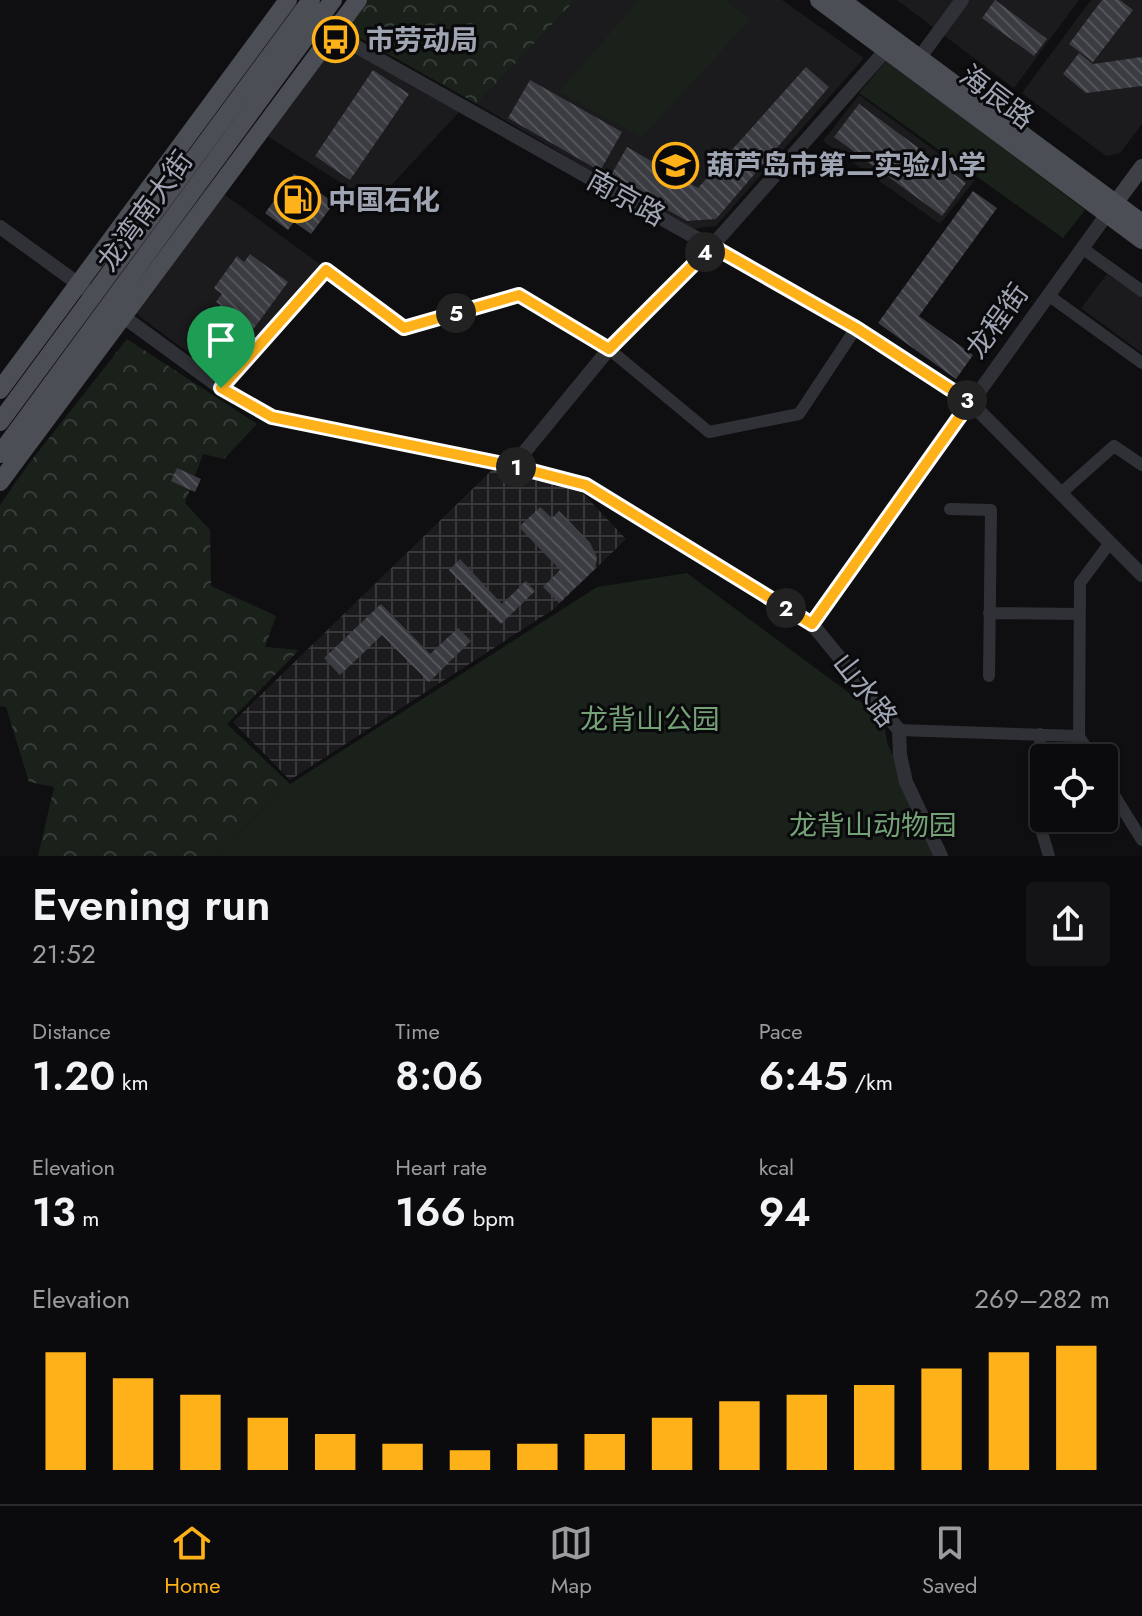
<!DOCTYPE html>
<html lang="en">
<head>
<meta charset="utf-8">
<style>
	:root { --surface:#0b0b0d; --page:#141416; --text:#f1f3f6; --muted:#9a9b9d; --line:#2b2b2e; --accent:#ffb119 }
	body { margin:0; font-family:Jost,"Noto Sans SC",sans-serif; background:var(--page); color:var(--text); height:100vh; display:flex; flex-direction:column; font-size:30px; white-space:nowrap }
	* { box-sizing:border-box; margin:0 }
	p { font-size:26px; color:var(--muted) }
	.icon { flex:none; width:44px; height:44px; fill:none; stroke:currentColor; stroke-width:2; stroke-linecap:round; stroke-linejoin:round }
	.map { position:relative; height:856px; overflow:hidden }
	.sheet { display:flex; flex-direction:column; background:var(--surface); flex:1 }
	.sheet>* { flex:none }
	.buttons { position:absolute; left:1030px; top:744px; display:grid; gap:16px }
	.buttons a { display:grid; place-items:center; width:88px; height:88px; border-radius:8px; background:var(--surface); box-shadow:0 2px 6px #0004,0 0 0 2px var(--line); font-size:40px }
	.pin { position:absolute; display:grid; place-items:center; width:68px; height:68px; color:#fff; margin:-82px -34px; border-radius:50% 50% 50% 0; rotate:-45deg; box-shadow:0 0 8px #0007 }
	.pin .icon { rotate:45deg }
	.km { position:absolute; width:40px; height:40px; margin:-20px; border-radius:50%; background:#222; color:#fff; font-size:22px; line-height:40px; text-align:center }
	.round { display:grid; place-items:center; flex:none; width:84px; height:84px; border-radius:8px; background:var(--page) }
	.summary { display:flex; align-items:center; justify-content:space-between; height:136px; padding:0 32px }
	h1 { font-size:44px; font-weight:600; line-height:60px }
	.stats { display:grid; grid-template-columns:repeat(3,1fr); gap:12px; height:136px; padding:8px 32px }
	.stats div { display:grid; align-content:center }
	.stats b { font-size:40px; font-weight:600 }
	.stats small { font-size:22px; font-weight:400 }
	.stats p { font-size:22px }
	.chart { height:224px; padding:16px 32px }
	.chart p { display:flex; justify-content:space-between }
	.chart svg { width:100%; height:144px; margin-top:8px; stroke:var(--accent); stroke-width:6 }
	.tabs { display:flex; justify-content:space-around; align-items:center; height:112px; border-top:2px solid var(--line); background:var(--surface); font-size:22px; color:var(--muted) }
	.tabs a { display:grid; justify-items:center; gap:4px }
	.tabs .on { color:var(--accent) }
	.map>svg:first-child { display:block }
	.built { fill:#1b1b1e }
	.industrial { fill:url(#industrial-grid) }
	.green { fill:#19211a }
	.forest { fill:url(#forest-crowns) }
	.building { fill:url(#building-back-hatch) }
	.lines { fill:none; stroke-linecap:round; stroke-linejoin:round }
	.minor { stroke:#303136; stroke-width:12 }
	.tertiary { stroke:#303136; stroke-width:14 }
	.secondary { stroke:#3e4046; stroke-width:16 }
	.primary { stroke:#4c4e56; stroke-width:18 }
	.route-casing { stroke:#fff; stroke-width:16 }
	.route { stroke:#ffb119; stroke-width:10 }
	.labels { text-anchor:middle; dominant-baseline:central; stroke-width:6; stroke-linejoin:round; paint-order:stroke }
	.poi-label { font-size:28px; font-weight:bold; fill:#9fa5b3; stroke:#0a0a0c; text-anchor:start }
	.street-label { font-size:28px; fill:#9fa5b3; stroke:#0a0a0c }
	.park-label { font-size:28px; fill:#74a176; stroke:#0a0a0c }
</style>
</head>
<body>
<div class="map">
<svg width="1142" height="856" viewBox="0 0 1142 856">
	<defs>
		<pattern id="industrial-grid" width="8" height="8" patternUnits="userSpaceOnUse" patternTransform="scale(2)"><rect width="8" height="8" fill="#1b1b1e"/><path d="M0 4h8M4 0v8" fill="none" stroke="#39393c"/></pattern>
		<pattern id="forest-crowns" width="20" height="18" patternUnits="userSpaceOnUse" patternTransform="scale(2)"><rect width="20" height="18" fill="#19211a"/><path d="M2 6a3 3 0 1 1 6 0M12 15a3 3 0 1 1 6 0" fill="none" stroke="#373e39"/></pattern>
		<pattern id="building-back-hatch" width="6" height="6" patternUnits="userSpaceOnUse" patternTransform="scale(2)"><rect width="6" height="6" fill="#3b3c41"/><path d="M-1 5l2 2M0 0l6 6M5-1l2 2" fill="none" stroke="#54555a"/></pattern>
	</defs>
	<rect width="100%" height="100%" fill="#0f0f11"/>
	<!-- built -->
	<path class="built" d="M575,0H782L864,58L716,226L691,229L477,104Z
		M897,0H955L934,28Z
		M968,0H1079L1014,88L942,34Z
		M1091,0H1142V124L1120,153L1106,156L1022,93Z
		M338,42L460,111L374,204L267,136Z
		M859,95L975,180L940,224L823,141Z
		M224,194L321,265L221,377L135,313Z
		M1107,274L1142,298V353L1081,308Z"/>
	<!-- industrial -->
	<path class="industrial" d="M494,468L578,488L626,539L554,609L290,780L233,722Z"/>
	<!-- green -->
	<path class="green" d="M639,0H725L751,19L642,137L559,92Z
		M887,60L1085,210L1063,238L859,93Z
		M687,573L883,718L887,742L936,856H214L290,784L597,587Z"/>
	<!-- forest -->
	<path class="forest" d="M363,0H575L477,104L342,28Z
		M127,339L257,424L224,459L203,454L185,503L210,530L211,586L276,616L265,647L299,650L227,724L290,784L214,856H38L54,787L29,782L6,707L0,706V505L27,466Z"/>
	<!-- building -->
	<path class="building" d="M995,0L1047,39L1034,56L982,18Z
		M1102,0H1120L1133,10L1093,62L1069,44Z
		M1079,53L1093,64L1142,57V86L1086,93L1063,74Z
		M806,67L829,87L716,219L687,221L610,177L627,147L698,188Z
		M373,70L409,94L350,180L315,156Z
		M530,80L622,132L600,171L508,118Z
		M859,104L966,183L942,216L834,137Z
		M294,174L334,203L311,234L294,222L288,230L265,213Z
		M973,191L997,208L919,316L973,355L956,379L878,323Z
		M250,254L288,282L241,346L218,329L230,312L216,302L222,294L214,288L237,256L244,262Z
		M177,468L201,479L195,492L171,481Z
		M540,507L552,518L559,511L590,543L597,557L595,569L559,603L543,587L560,570L519,527Z
		M460,559L502,604L526,581L535,591L501,624L449,570Z
		M381,604L430,654L458,628L471,641L429,682L382,635L340,675L324,658Z"/>
	<g class="lines">
		<!-- minor -->
		<path class="minor" d="M1082,248L1142,291
			M1048,295L1142,363
			M221,388L326,270L404,328L519,295L609,349L709,432L799,414L856,328
			M1060,494L1114,446L1142,465
			M950,509L991,510L989,676
			M989,613L1080,614
			M899,730L1079,736
			M1040,734L1041,829L1049,856
			M1092,758L1079,736L1080,583L1109,544
			M1104,779L1142,840"/>
		<!-- tertiary -->
		<path class="tertiary" d="M327,30L856,328L970,402L1142,575
			M920,57L962,0
			M0,227L84,288
			M117,312L221,388L272,417L513,466L586,485L812,624L899,730L900,755L906,782L941,856
			M513,466L609,349L712,246L886,50
			M812,624L1107,214"/>
		<!-- secondary -->
		<path class="secondary" d="M1108,213L1142,167"/>
		<!-- primary -->
		<path class="primary" d="M819,0L1142,240
			M841,0L1142,223
			M0,390L288,0
			M0,422L311,0
			M0,454L333,0
			M0,482L358,0"/>
	</g>
	<g class="lines">
		<defs>
			<path id="route" d="M712,246L856,328L970,402L812,624L586,485L513,466L272,417L221,388L326,270L404,328L519,295L609,349Z"/>
		</defs>
		<!-- route casing -->
		<use href="#route" class="route-casing"/>
		<!-- route -->
		<use href="#route" class="route"/>
	</g>
	<!-- icons -->
	<defs>
		<symbol id="bus-ring" viewBox="-11 -11 22 22"><circle r="9.5" fill="#0a0a0c" stroke="#ffb119" stroke-width="1.5"/><path d="M-5-6H5V4H4V6H2V4H-2V6H-4V4H-5ZM-3.5-4V0h7V-4ZM-3.5 1.2v1.5H-2V1.2ZM2 1.2v1.5H3.5V1.2Z" fill="#ffb119"/></symbol>
		<symbol id="school-ring" viewBox="-11 -11 22 22"><circle r="9.5" fill="#0a0a0c" stroke="#ffb119" stroke-width="1.5"/><path d="M0-5L7-2L0 1L-7-2ZM-4 1L0 2.5L4 1V4Q0 6-4 4Z" fill="#ffb119"/></symbol>
		<symbol id="fuel-ring" viewBox="-11 -11 22 22"><circle r="9.5" fill="#0a0a0c" stroke="#ffb119" stroke-width="1.5"/><path d="M-5.5-6h7V0h2V4h1.3V-2.5L3-4.5l.8-.8L6-3V5H2.5V1h-1V6h-7ZM-4.2-4.7v3.2H.2V-4.7Z" fill="#ffb119"/></symbol>
	</defs>
	<g fill-rule="evenodd">
		<use href="#bus-ring" x="310" y="14" width="51" height="51"/>
		<use href="#school-ring" x="650" y="140" width="51" height="51"/>
		<use href="#fuel-ring" x="272" y="174" width="51" height="51"/>
	</g>
	<g class="labels">
		<!-- poi labels -->
		<g class="poi-label">
			<text x="366" y="40">市劳动局</text>
			<text x="706" y="165">葫芦岛市第二实验小学</text>
			<text x="328" y="200">中国石化</text>
		</g>
		<!-- street labels -->
		<g class="street-label">
			<text transform="translate(997 97) rotate(37)">海辰路</text>
			<text transform="translate(626 198) rotate(29)">南京路</text>
			<text transform="translate(145 211) rotate(-54)">龙湾南大街</text>
			<text transform="translate(997 321) rotate(-54)">龙程街</text>
			<text transform="translate(865 690) rotate(52)">山水路</text>
		</g>
		<!-- park labels -->
		<g class="park-label">
			<text x="650" y="719">龙背山公园</text>
			<text x="873" y="825">龙背山动物园</text>
		</g>
	</g>
</svg>
<div class="buttons">
<a><svg class="icon" aria-label="locate" viewBox="0 0 24 24"><circle cx="12" cy="12" r="6"/><path d="M12 2v4M12 18v4M2 12h4M18 12h4"/></svg></a>
</div>
<div class="pin" style="left:221px;top:388px;background:#1e9e55"><svg class="icon" aria-label="arrive" viewBox="0 0 24 24"><path d="M6 21V4h12l-3 4 3 4H6"/></svg></div>
<b class="km" style="left:516px;top:467px">1</b>
<b class="km" style="left:786px;top:608px">2</b>
<b class="km" style="left:967px;top:400px">3</b>
<b class="km" style="left:705px;top:252px">4</b>
<b class="km" style="left:456px;top:313px">5</b>
</div>
<section class="sheet">
<div class="summary"><div><h1>Evening run</h1><p>21:52</p></div><a class="round"><svg class="icon" aria-label="share" viewBox="0 0 24 24"><path d="M12 15V3M7 8l5-5 5 5M5 13v7h14v-7"/></svg></a></div>
<div class="stats">
<div><p>Distance</p><b>1.20<small> km</small></b></div>
<div><p>Time</p><b>8:06</b></div>
<div><p>Pace</p><b>6:45<small> /km</small></b></div>
</div>
<div class="stats">
<div><p>Elevation</p><b>13<small> m</small></b></div>
<div><p>Heart rate</p><b>166<small> bpm</small></b></div>
<div><p>kcal</p><b>94</b></div>
</div>
<div class="chart"><p><span>Elevation</span>269–282 m</p>
<svg viewBox="0 0 160 44" preserveAspectRatio="none"><path d="M5 44V8M15 44V16M25 44V21M35 44V28M45 44V33M55 44V36M65 44V38M75 44V36M85 44V33M95 44V28M105 44V23M115 44V21M125 44V18M135 44V13M145 44V8M155 44V6"/></svg>
</div>
</section>
<nav class="tabs">
<a class="on"><svg class="icon" aria-label="home" viewBox="0 0 24 24"><path d="M3 11l9-7 9 7M6 9v11h12V9"/></svg>Home</a>
<a><svg class="icon" aria-label="map" viewBox="0 0 24 24"><path d="M3 6l6-2 6 2 6-2v14l-6 2-6-2-6 2zM9 4v14M15 6v14"/></svg>Map</a>
<a><svg class="icon" aria-label="saved" viewBox="0 0 24 24"><path d="M7 4h10v16l-5-4-5 4z"/></svg>Saved</a>
</nav>
</body>
</html>
